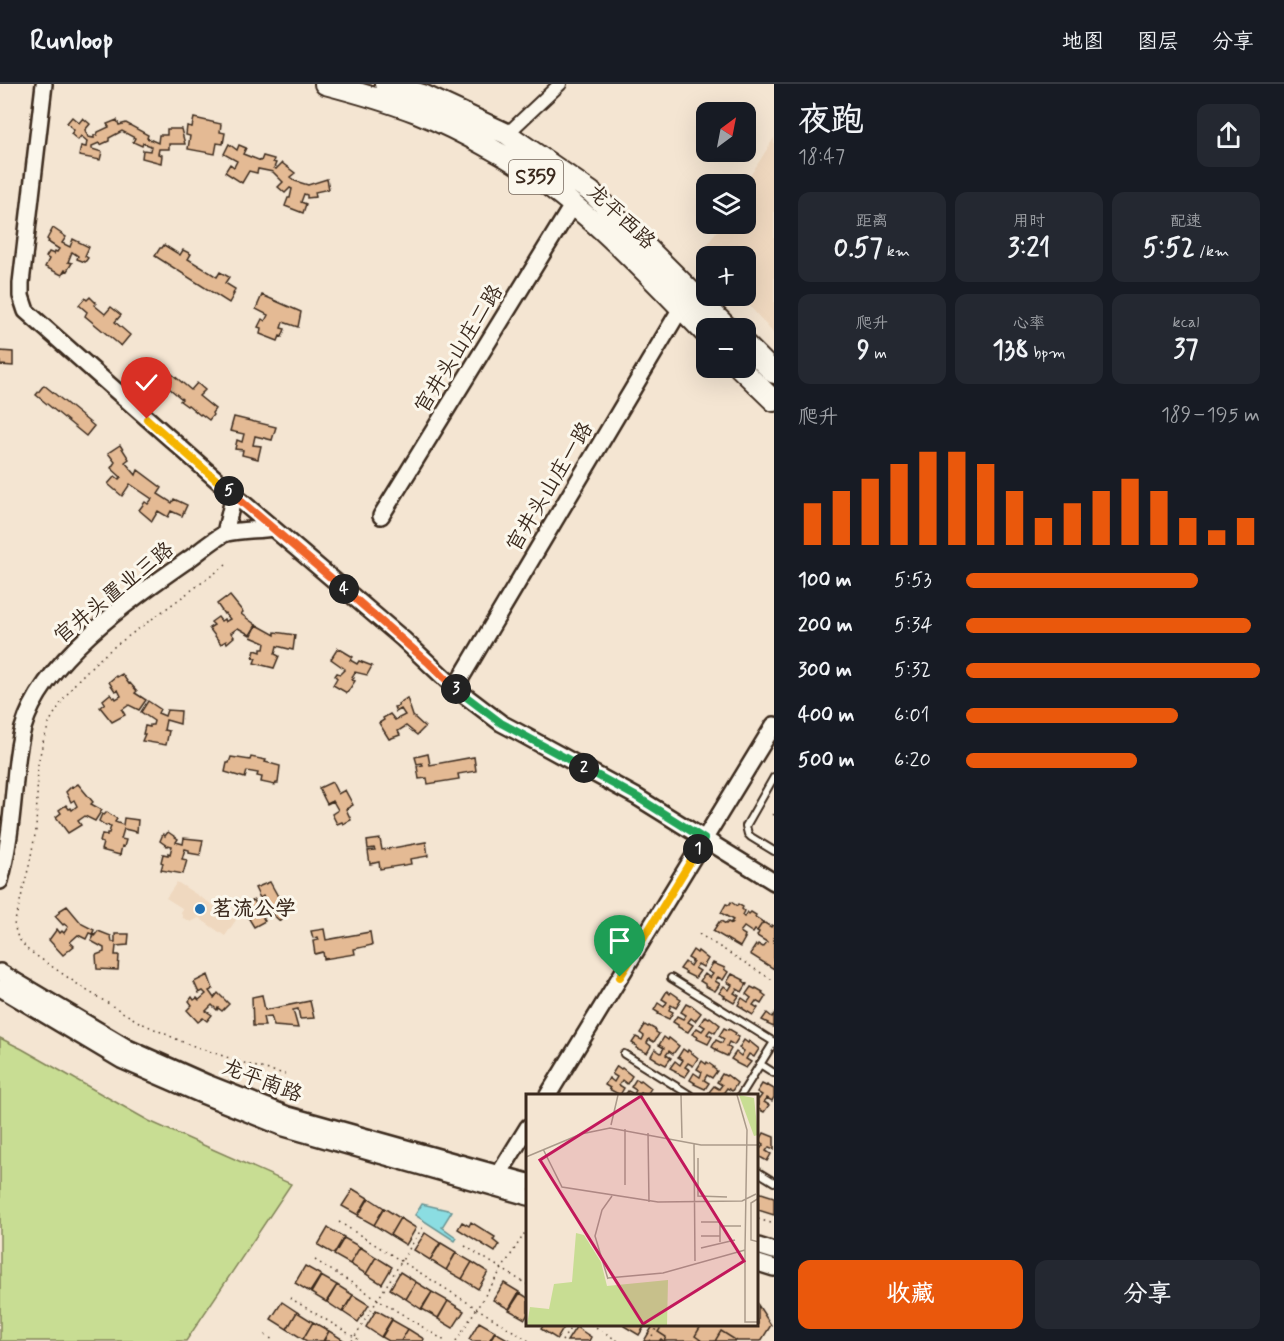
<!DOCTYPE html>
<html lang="zh">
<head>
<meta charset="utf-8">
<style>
	:root { --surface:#171b24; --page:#242831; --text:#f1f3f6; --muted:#9ea1a6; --line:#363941; --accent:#ea580c }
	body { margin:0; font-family:Mynerve,"LXGW WenKai TC",sans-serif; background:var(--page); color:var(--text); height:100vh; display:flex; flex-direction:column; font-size:22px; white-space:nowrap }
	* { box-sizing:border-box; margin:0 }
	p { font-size:20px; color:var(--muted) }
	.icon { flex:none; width:33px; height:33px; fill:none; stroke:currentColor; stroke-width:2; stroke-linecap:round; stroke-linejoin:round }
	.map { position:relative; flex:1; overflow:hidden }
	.panel { display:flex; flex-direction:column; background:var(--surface); width:510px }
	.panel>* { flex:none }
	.needle { width:39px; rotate:32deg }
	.controls { position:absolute; left:696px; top:18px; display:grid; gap:12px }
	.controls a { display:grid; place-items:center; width:60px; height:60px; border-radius:12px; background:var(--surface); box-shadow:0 6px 24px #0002; font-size:30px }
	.pin { position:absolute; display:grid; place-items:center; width:51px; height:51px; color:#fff; margin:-62px -26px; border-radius:50% 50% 50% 0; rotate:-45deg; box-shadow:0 0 6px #0007 }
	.pin .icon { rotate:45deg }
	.km { position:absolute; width:30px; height:30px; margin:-15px; border-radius:50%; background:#222; color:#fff; font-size:16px; line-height:30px; text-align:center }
	.round { display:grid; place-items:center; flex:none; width:63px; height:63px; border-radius:12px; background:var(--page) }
	.headline { display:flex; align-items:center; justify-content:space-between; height:102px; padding:0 24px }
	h1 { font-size:33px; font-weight:700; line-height:45px }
	.stats { display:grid; grid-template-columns:repeat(3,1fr); gap:9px; height:102px; padding:6px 24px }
	.stats div { display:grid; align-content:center; border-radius:12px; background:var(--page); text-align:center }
	.stats b { font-size:26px; font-weight:700 }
	.stats small { font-size:16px; font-weight:400 }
	.stats p { font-size:16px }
	.chart { height:168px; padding:12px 24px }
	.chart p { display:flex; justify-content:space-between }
	.chart svg { width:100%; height:108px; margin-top:6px; stroke:var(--accent); stroke-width:6 }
	.action { display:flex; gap:12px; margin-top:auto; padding:12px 24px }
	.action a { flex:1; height:69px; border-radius:12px; background:var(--accent); color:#fff; font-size:24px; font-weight:700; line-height:69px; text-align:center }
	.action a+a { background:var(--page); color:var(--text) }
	ul { padding:0 24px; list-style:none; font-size:20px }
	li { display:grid; grid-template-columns:96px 72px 1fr; align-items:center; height:45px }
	li i { height:15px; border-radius:8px; background:var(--accent) }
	header { display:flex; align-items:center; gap:36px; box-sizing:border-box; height:84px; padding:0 30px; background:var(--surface); border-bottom:2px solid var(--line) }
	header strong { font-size:28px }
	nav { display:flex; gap:33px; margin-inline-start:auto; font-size:21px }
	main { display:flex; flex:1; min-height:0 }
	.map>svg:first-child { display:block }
	.built { fill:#efd8bf }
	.green { fill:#c8dd93; stroke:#828458; stroke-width:1.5 }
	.water { fill:#8bdde2; stroke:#6b9594; stroke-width:1.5 }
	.building { fill:#e4ba94; stroke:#3b2a1e; stroke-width:1.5 }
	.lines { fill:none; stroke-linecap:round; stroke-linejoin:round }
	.service-casing { stroke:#3b2a1e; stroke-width:10 }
	.minor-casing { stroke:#3b2a1e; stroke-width:16 }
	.tertiary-casing { stroke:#3b2a1e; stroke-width:20 }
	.primary-casing { stroke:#3b2a1e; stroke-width:24 }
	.path { stroke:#3b2a1e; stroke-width:1.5; stroke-dasharray:1.5 4.5; stroke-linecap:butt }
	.service { stroke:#fbf7ec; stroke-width:6 }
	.minor { stroke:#fbf7ec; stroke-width:12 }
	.tertiary { stroke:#fbf7ec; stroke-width:15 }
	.primary { stroke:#fbf7ec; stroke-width:20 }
	.split-1-casing { stroke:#fff; stroke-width:12 }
	.split-2-casing { stroke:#fff; stroke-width:12 }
	.split-3-casing { stroke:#fff; stroke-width:12 }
	.split-4-casing { stroke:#fff; stroke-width:12 }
	.split-5-casing { stroke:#fff; stroke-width:12 }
	.split-6-casing { stroke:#fff; stroke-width:12 }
	.split-1 { stroke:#f5b400; stroke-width:8 }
	.split-2 { stroke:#22a559; stroke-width:8 }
	.split-3 { stroke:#22a559; stroke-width:8 }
	.split-4 { stroke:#f0652b; stroke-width:8 }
	.split-5 { stroke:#f0652b; stroke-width:8 }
	.split-6 { stroke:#f5b400; stroke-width:8 }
	.poi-dot { fill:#1f6fb2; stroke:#fbf7ec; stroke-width:2 }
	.labels { text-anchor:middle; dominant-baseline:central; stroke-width:6; stroke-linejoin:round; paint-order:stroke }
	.shield { fill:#fbf7ec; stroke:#75685c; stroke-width:1.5 }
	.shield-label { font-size:20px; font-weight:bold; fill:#3b2a1e }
	.street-label { font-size:21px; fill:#3b2a1e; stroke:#fbf7ec }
	.poi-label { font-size:21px; font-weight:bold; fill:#3b2a1e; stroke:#fbf7ec; text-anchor:start }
	.inset-road { fill:none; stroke:#aa9a8a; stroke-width:1.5 }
	.view { fill:#c2185b; fill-opacity:0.15; stroke:#c2185b; stroke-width:3 }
	.inset-edge { fill:none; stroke:#3b2a1e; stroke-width:3 }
</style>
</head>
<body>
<header>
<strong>Runloop</strong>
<nav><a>地图</a><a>图层</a><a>分享</a></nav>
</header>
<main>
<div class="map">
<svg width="774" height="1257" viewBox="0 0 774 1257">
	<rect width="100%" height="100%" fill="#f4e5d2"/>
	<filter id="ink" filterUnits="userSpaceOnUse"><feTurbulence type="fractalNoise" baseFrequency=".0167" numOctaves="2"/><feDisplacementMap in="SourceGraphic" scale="12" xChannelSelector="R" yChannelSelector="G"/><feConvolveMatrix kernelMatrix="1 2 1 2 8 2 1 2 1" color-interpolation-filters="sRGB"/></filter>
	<g filter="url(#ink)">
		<!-- built -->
		<path class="built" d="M774,54V250L741,212H746V172H707L703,168L721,140H746L745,100Z
			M177,798L236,836L225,852L199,834L191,838L183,834L181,829L182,824L166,814Z"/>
		<!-- green -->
		<path class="green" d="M0,954L22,965L149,1037L291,1100L186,1257H0Z"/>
		<!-- water -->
		<path class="water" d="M422,1120L452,1127L442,1143L457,1154L455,1157L415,1131Z"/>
		<!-- building -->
		<path class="building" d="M72,33L79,39L83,34L90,40L85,46L88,53L94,54V51H97L98,48L109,43L107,40L117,36L119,41L126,39L148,51L147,54L158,59L159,51H167V45H181L185,60H169V65H159L158,70L162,71L161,79L142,74L143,66L150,67L151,62L143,59L142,62L133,58L135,54L122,47L109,54V57L100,61L99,59L92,62V65L102,68L100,76L79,72L81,62L86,63L87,57L81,52L78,56L71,50L74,46L67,39Z
			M194,34L221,40L220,48L225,49L223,60L217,59L215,70L188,65L190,52L186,51L187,42L192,43Z
			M229,60L237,66L239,61L246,64L243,70L261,77L263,72L274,75L273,78L276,79L274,84L276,85L282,79L295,89L290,93L295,97L308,101L327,95L329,105L315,108L316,113L307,114V111L304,110L301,118L306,120L303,129L285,122L288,114H290L292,105L290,104L285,109L278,103L283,98L273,88L258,85L257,89L249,87L242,99L225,88L230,80L234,83L237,77L224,70Z
			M53,144L66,153L62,159L70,163L73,155L89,163L85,172L88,174L85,178L77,175L78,172L72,168L68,178L72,179L67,187L65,186L62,191L45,183L49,175L46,173L49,168L54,170L55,167L57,168L59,165L48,158L49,157L47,155Z
			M164,161L180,171L183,166L191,170L188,175L217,193L220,188L229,193L225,199L235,205L233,210H234L229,219L155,172L160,164H162Z
			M262,211L301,228L298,243L283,238L281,244L285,245L282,253L280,252L278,257L260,250L261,244L258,243L262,235L265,237L268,231L256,225Z
			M90,213L96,219L94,221L105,230L111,223L121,231L115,238L130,251L121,262L85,232L87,228L79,221L85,214L87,216Z
			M0,267L13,268V282L0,281Z
			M172,290L191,306L197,299L205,306L199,312L215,325L212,329L213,331L209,336L201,330L200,331L188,321L187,322L180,317L182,315L163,299Z
			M44,301L94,342L86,352L36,311Z
			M234,333L276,343L272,356L255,352L253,361L261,362L258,375L242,371L243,366L235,365L237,356L242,358L244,350L230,347Z
			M120,361L129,375L125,378L136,391L138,386L162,404L158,410L172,419L174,415L187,421L182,432L171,427L168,433L158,427L152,437L139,426L145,418L148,420L152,415L130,400L122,412L108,400L115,392L119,395L121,393L111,384L115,378L108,369Z
			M230,512L243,528L241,530L256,541L250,551L238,544L231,549L234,553L227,559L226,557L221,560L209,544L214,541L211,538L218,533L221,537L224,535L225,538L230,535L225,529L224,530L217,520L225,514L226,515Z
			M257,541L275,551V548L295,551L293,566L277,562L275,570L279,572L274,584L254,579L256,574H253L255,566L261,568V565H264L265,559L251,553Z
			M338,564L353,573L350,576L357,580L359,577L372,582L367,591L355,588L352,593L354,594L352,596L355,597L347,609L333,601L337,594L335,592L337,589L340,590L345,585L331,575Z
			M122,590L129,600L130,599L137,607L135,609L146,616L139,626L129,621L122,626L125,631L112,638L100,623L105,619L103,616L110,610L113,614L115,613L116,615L121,612L118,606L115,607L109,598L116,592L117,593Z
			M407,614L413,632L425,643L417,651L406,642L398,647L400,651L389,655L379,639L384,636L383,634L390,630L395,636L405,631L401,625L396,628L394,623L399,622L398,620Z
			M148,617L160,625L158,629L165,632L167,626L181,627L180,640L166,636L164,646L169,647L166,661L142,657L145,650H143L145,642L150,643V641H153L154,637L141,628Z
			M428,670L430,681L474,673L476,687L458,690L459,695L428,700L427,694L419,695L417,682L423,681L422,679L417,680L415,673Z
			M231,673L250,676L251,673L266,676L265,678L280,682L278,699H276L275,701L261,698L262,693L257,692L258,689L247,687L245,694L225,688L227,679H229Z
			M332,698L338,710L345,706L353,721L346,725L351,736L343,740L342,738L337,740L332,730L338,726L333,717L327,720L319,704Z
			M78,700L93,718L91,720L102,726L95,737L85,732L78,737L81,741L68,749L56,733L61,729L59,726L66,721L69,725L71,724L72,726L77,722L74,716L71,718L66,708L72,702L73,703Z
			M107,728L117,735L115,738L123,741L124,734L138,736L137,748L124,745L121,755L126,756L124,763L122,762L120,771L101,766L103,759L100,758L102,750L107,751V749H109L111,742L107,741L106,742L99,737L102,730L104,731Z
			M168,748L178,755L176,758L183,760L184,754L203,756L200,771L189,769V766L185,765L182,775L187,776L183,790L161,786L163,779L161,778L163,770L168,771V769L170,770L172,762L168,761L167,762L160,757L163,750L165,752Z
			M380,755L382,766L426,758L428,772L410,775L411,780L380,785L379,778L370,780L368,767L375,766L374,764L368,765L367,757Z
			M270,798L280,816L276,817L288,829L280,837L271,829L263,834L265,837L254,843L243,825L249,822L247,819L254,816L256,820L259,819L260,822L267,818L263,812L260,814L255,804Z
			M731,818L737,822L738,820L743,823L742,825L744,827L742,831L744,833L747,828L749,830L751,828L756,831L755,833L763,838L757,847L755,846L753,849L744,843L740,848L745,851L744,854H745L740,863L713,847L719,838L720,839L721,837L726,840L728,838L732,840L733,839L731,838L733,836L721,829L726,820L729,821Z
			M67,822L82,840L94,846L92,850L89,849L86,855L78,851L70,858L74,862L63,871L49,856L57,845L60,849L62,847L64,849L68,843L64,840L63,841L55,832L60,828L59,827Z
			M763,838L771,843L772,841L774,842V885L750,870L756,861L757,862L758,860L763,863L767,858L757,852L759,848L757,847Z
			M324,845L326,856L370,848L372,861L354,865L355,870L324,875L323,868L315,870L313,857L319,856L318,853L313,854L311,847Z
			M98,847L111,852L112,858H115V850H129L128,861L116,862L115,871H119L118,886L97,885L96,871L104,868V864L91,857L94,852L92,851L93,849L95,851Z
			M693,866L697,869L698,867L708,875L703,883L698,880L695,884L700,887L695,894L685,889L686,888L680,885L685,878L690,882L693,877L688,874Z
			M713,879L725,884L724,885L728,888L723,896L718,893L715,897L720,900L715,907L705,902V900L700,897L705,890L710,894L713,890L708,887Z
			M732,890L744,896L743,897L747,900L742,908L737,905L734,909L739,912L734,919L724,913L725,912L719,909L724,902L729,906L732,901L727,898Z
			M208,891L213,905L209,907L214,914L218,909L229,920L222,927L218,924L217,926L212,921L206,927L212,931L207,937L203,934L198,938L187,926L192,921L189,917L192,913L194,916L197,914L199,916L206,910L203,907L199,909L194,898Z
			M751,903L755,905L756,904L763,908L762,909L766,912L761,920L756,917L753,921L758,924L753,931L743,925V924L738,921L742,914L748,918L751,914L746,910Z
			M667,907L670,910L671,908L678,913V914L681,916L676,924L671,921L669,926L673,928L669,935L658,930L659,929L654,926L658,919L664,923L667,918L662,915Z
			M262,911L265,926L310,917L314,934L300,935L298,925L293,926L298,944L274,942L271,932L263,933L265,942H253L252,913Z
			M686,920L690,922L691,921L701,929L695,937L691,934L688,938L693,941L688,948L678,943V941L673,938L677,932L683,935L686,931L681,928Z
			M767,929L772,933L774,930V943L767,940L768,939L762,936Z
			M705,932L709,934L710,933L720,941L715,949L710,946L707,950L712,953L708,960L697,955L698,953L692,950L697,944L702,947L705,943L700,940Z
			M645,941L648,943L649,942L656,946V948L659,950L654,958L649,955L647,959L651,962L647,969L636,964L637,962L632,959L636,953L642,956L644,952L640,949Z
			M724,944L728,946L729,945L736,949L735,951L739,953L734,961L729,958L727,962L731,965L727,972L716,967L717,966L712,963L716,956L722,959L724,955L719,952Z
			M664,953L668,956L669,954L679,962L673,970L669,967L666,971L671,974L666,981L656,976V975L651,972L655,965L661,969L664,964L659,961Z
			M744,956L748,959L749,957L759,965L754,973L749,970L746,975L751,978L746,984L736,979V978L731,975L736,968L741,972L744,967L739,964Z
			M683,965L687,968L688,966L698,974L693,982L688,979L685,983L690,986L685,993L675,988L676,987L670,984L675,977L680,981L683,976L678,973Z
			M702,977L706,980L707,978L714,983L713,984L717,987L712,994L707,991L704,996L709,999L705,1005L694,1000L695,999L690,996L694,989L700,993L702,988L697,985Z
			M617,982L621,985L622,984L632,992L627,1000L622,996L619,1001L624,1004L620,1011L609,1005L610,1004L605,1001L609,994L614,998L617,993L612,990Z
			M722,990L726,992L727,991L737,999L732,1007L727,1004L724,1008L729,1011H714L709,1008L714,1002L719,1005L722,1001L717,998Z
			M636,995L640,997L641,996L651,1004L647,1011L641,1009L640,1011H625L628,1007L634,1010L636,1006L631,1003Z
			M762,1000L766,1002L767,1001L774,1005V1013L772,1017L767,1014L764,1018L769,1021L764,1028L758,1025V1014L759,1015L762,1011L757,1008Z
			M764,1049L774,1053V1065L769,1063L766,1067L771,1070L767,1077L758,1072V1062L761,1064L764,1060L759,1057Z
			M353,1105L368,1114L358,1131L342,1122Z
			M758,1108L774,1113V1131L758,1126Z
			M369,1114L384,1124L374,1141L358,1132Z
			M384,1124L400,1134L390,1151L374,1141Z
			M400,1134L416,1144L406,1161L390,1151Z
			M462,1138L469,1142L471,1138L495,1153L493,1156L499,1161L495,1168L458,1145Z
			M328,1144L344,1153L334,1170L318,1161Z
			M425,1149L440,1159L430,1176L414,1166Z
			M344,1154L360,1163L350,1180L334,1171Z
			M441,1159L456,1168L446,1186L430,1176Z
			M360,1163L376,1173L366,1190L350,1180Z
			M456,1169L472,1178L462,1195L446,1186Z
			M376,1173L392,1183L382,1200L366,1190Z
			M472,1178L488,1188L478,1205L462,1195Z
			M305,1182L321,1191L310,1208L295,1199Z
			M400,1188L416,1198L406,1215L390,1205Z
			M321,1192L337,1201L326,1218L311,1209Z
			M416,1198L432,1208L421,1225L406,1215Z
			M504,1199L519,1208L509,1225L493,1216Z
			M337,1201L353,1211L342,1228L327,1218Z
			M432,1208L448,1217L438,1234L422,1225Z
			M520,1209L528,1214V1230L525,1235L509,1226Z
			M353,1211L369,1221L358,1238L343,1228Z
			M448,1217L464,1227L453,1244L438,1235Z
			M282,1218L297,1228L287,1245L271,1235Z
			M758,1221L771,1241L761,1257H644L654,1240H758Z
			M376,1226L392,1235L381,1253L366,1243Z
			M297,1228L313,1238L303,1255L287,1245Z
			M392,1236L408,1245L401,1257H389L382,1253Z
			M313,1238L329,1247L323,1257H307L303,1255Z
			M479,1238L495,1247L489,1257H472L469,1255Z
			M544,1240H566L557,1255L541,1245Z
			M624,1240H646L639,1251L624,1242Z
			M663,1240H702L695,1252L702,1257H659L661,1255L664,1257L666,1253L658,1248Z
			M576,1243L591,1253L589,1257H567Z
			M408,1245L424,1255L423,1257H401Z
			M329,1247L345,1257H324Z
			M721,1247L737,1257H715Z
			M495,1248L511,1257H490Z"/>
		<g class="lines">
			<defs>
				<path id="service" d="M774,693L746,742L748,750L751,753L774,767
					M671,894L774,958L741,1011
					M624,970L690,1011
					M760,980L774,989
					M758,1088L774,1098"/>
				<path id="minor" d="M507,50L560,0"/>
				<path id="tertiary" d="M44,0L21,199V212L26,227L234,411L403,555L455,604L501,639L518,648L637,713L774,798
					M381,432L573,120
					M225,449L234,411
					M455,604L681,224
					M0,797C8,767 11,738 14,707C16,686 17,665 23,644C43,575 133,514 189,475C198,469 217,452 227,449C239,446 259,446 272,444
					M0,888L128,964L207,999L288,1031L528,1098
					M0,904L121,976L202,1011L284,1044L528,1113
					M548,1011L774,641
					M499,1090L528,1043
					M758,1162L774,1167
					M758,1179L774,1184"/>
				<path id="primary" d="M325,0C356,8 387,17 416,28C441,38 467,51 490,64C574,109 640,182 706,250
					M385,0L423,11L507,50L591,108L728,244
					M746,261L774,289
					M740,284L774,317"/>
			</defs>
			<!-- service casing -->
			<use href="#service" class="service-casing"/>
			<!-- minor casing -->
			<use href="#minor" class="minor-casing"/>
			<!-- tertiary casing -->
			<use href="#tertiary" class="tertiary-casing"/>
			<!-- primary casing -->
			<use href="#primary" class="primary-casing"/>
			<!-- path -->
			<path class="path" d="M226,481L115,562L95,579L77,597L62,617L50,637L43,658L38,680L36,746L29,782L14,841L18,854L28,866L86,906L139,938L185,959L253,982L285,990
				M774,730L772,733L774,734
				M699,850L774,897
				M758,1135L774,1140
				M339,1138L529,1257
				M465,1162L528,1201
				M315,1176L445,1257
				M290,1214L361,1257
				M591,1240L618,1257
				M265,1251L275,1257
				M352,1257L424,1141
				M456,1257L528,1144
				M562,1257L573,1240
				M649,1257L659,1240"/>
			<!-- service -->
			<use href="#service" class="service"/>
			<!-- minor -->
			<use href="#minor" class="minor"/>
			<!-- tertiary -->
			<use href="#tertiary" class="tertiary"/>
			<!-- primary -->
			<use href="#primary" class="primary"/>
		</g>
	</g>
	<g class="lines" filter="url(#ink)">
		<defs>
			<path id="split-1" d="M620,893L698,765"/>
			<path id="split-2" d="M584,684L637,713L704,755L698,765"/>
			<path id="split-3" d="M456,605L501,639L584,684"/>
			<path id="split-4" d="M344,505L429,579L456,605"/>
			<path id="split-5" d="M229,407L344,505"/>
			<path id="split-6" d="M147,335L229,407"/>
		</defs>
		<!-- split-1 casing -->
		<use href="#split-1" class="split-1-casing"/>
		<!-- split-2 casing -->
		<use href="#split-2" class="split-2-casing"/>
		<!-- split-3 casing -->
		<use href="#split-3" class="split-3-casing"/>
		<!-- split-4 casing -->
		<use href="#split-4" class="split-4-casing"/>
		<!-- split-5 casing -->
		<use href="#split-5" class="split-5-casing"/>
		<!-- split-6 casing -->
		<use href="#split-6" class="split-6-casing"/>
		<!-- split-1 -->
		<use href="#split-1" class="split-1"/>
		<!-- split-2 -->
		<use href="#split-2" class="split-2"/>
		<!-- split-3 -->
		<use href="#split-3" class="split-3"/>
		<!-- split-4 -->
		<use href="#split-4" class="split-4"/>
		<!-- split-5 -->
		<use href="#split-5" class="split-5"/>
		<!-- split-6 -->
		<use href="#split-6" class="split-6"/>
	</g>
	<!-- markers -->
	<circle class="poi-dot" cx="200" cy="825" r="6"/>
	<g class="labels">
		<!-- shield labels -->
		<rect class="shield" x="509" y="76" width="54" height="34" rx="4.5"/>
		<g class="shield-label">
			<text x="536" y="93">S359</text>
		</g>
		<!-- street labels -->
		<g class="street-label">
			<text transform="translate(621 133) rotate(43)">龙平西路</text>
			<text transform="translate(459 265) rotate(-58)">官井头山庄二路</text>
			<text transform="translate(550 403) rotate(-59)">官井头山庄一路</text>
			<text transform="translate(114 509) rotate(-39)">官井头置业三路</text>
			<text transform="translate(262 997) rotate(21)">龙平南路</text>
		</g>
		<!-- poi labels -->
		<g class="poi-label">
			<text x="212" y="825">茗流公学</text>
		</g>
	</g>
	<!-- overview -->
	<g transform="translate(526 1010)">
		<rect width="232" height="232" fill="#f4e5d2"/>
		<path d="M213,1L228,4L232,41L228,42ZM50,139L58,141L75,168L81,192L142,186L141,232L1,231L4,213L23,215L28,190L46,188Z" fill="#c8dd93"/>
		<path class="inset-road" d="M155,1L156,44M211,1L221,36L219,156M85,31L92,1M99,35V91M122,39L123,108M168,50L169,167M17,55L36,93L132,108L216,107L230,100M0,63L55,40L84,34L175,51H233M172,64V102L201,103M233,104L225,109V146L233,148M175,128H194V148M194,132H215M175,142H194M175,154L209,146M82,184L137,179L219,156V228H233M82,185L69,142L76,116L86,102"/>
		<path class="view" d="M115,2L218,167L117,230L14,66Z"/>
		<rect width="232" height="232" class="inset-edge"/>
	</g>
</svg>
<div class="controls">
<a><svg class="needle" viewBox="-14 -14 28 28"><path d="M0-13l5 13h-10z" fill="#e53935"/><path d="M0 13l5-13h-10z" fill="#9ea1a6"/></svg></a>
<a><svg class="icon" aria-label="layers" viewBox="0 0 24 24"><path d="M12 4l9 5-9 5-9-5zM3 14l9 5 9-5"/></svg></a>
<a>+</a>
<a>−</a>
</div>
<div class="pin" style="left:620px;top:893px;background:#1e9e55"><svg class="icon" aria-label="arrive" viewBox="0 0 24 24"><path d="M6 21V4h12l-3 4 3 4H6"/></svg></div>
<div class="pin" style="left:147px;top:335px;background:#d93025"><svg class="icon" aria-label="check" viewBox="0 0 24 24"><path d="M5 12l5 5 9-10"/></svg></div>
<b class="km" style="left:698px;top:765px">1</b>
<b class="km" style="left:584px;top:684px">2</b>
<b class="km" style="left:456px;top:605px">3</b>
<b class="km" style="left:344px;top:505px">4</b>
<b class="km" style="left:229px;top:407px">5</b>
</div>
<section class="panel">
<div class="headline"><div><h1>夜跑</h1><p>18:47</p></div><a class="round"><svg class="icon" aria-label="share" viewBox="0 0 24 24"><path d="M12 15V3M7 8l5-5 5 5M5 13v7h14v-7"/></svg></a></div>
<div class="stats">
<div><p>距离</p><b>0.57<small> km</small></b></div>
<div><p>用时</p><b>3:21</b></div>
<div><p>配速</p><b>5:52<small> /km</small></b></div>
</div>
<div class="stats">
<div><p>爬升</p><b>9<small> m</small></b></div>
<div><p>心率</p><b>138<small> bpm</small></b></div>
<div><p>kcal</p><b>37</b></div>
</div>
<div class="chart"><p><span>爬升</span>189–195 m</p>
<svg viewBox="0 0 160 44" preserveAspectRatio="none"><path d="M5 44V27M15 44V22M25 44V17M35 44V11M45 44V6M55 44V6M65 44V11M75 44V22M85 44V33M95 44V27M105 44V22M115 44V17M125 44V22M135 44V33M145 44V38M155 44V33"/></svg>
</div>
<ul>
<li><b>100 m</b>5:53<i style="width:79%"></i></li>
<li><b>200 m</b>5:34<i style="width:97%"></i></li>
<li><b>300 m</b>5:32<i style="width:100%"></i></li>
<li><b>400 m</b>6:01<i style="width:72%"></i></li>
<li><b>500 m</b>6:20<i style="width:58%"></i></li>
</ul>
<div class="action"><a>收藏</a><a>分享</a></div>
</section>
</main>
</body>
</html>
